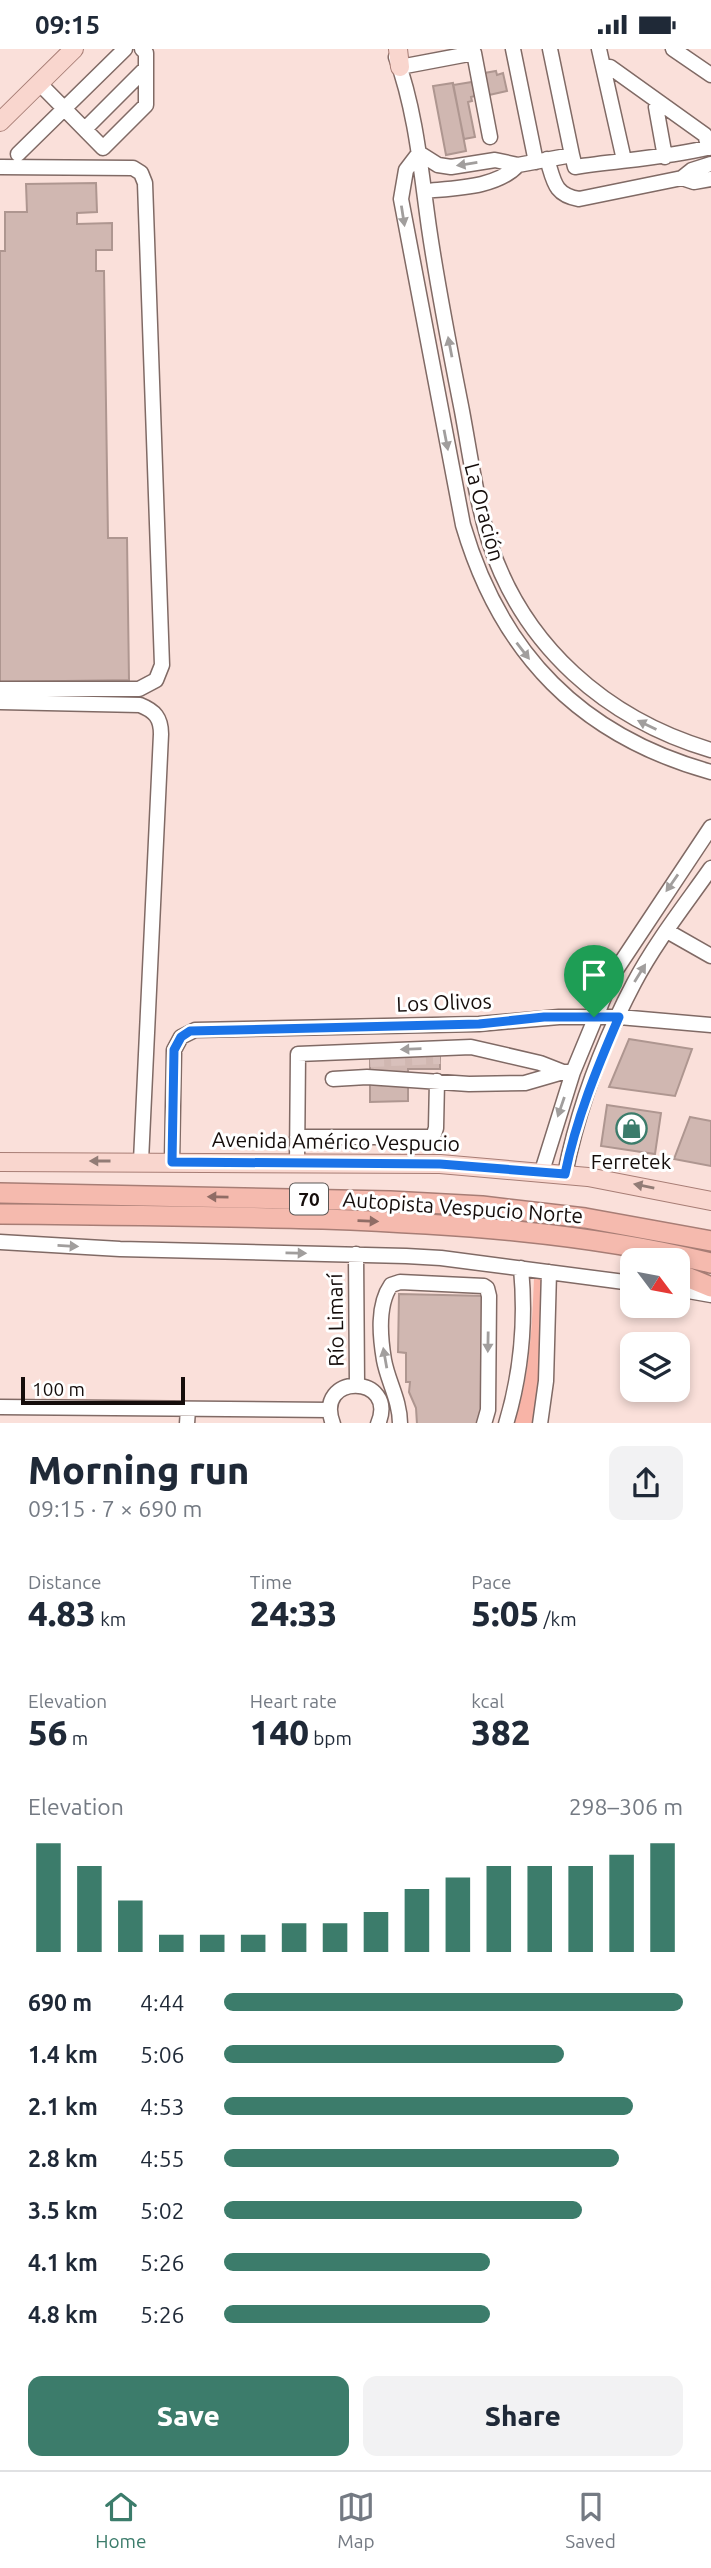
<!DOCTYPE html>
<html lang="en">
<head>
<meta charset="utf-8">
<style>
	:root { --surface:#fff; --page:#f2f2f3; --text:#1f2937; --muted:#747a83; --line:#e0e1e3; --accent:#3c7c6b }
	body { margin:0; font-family:Ubuntu,sans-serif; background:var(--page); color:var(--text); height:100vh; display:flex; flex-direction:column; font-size:26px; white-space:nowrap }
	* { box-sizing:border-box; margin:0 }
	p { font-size:23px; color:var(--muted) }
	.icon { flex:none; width:38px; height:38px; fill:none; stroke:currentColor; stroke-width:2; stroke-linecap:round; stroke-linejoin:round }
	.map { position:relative; height:1374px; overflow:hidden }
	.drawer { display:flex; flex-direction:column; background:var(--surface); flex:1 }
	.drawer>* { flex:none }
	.needle { width:46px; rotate:122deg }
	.buttons { position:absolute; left:620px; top:1199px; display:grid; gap:14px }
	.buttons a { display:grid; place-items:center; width:70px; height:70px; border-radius:14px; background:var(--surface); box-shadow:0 4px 10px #0003; font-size:35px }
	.scale { position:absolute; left:21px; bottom:18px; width:164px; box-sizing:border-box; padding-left:7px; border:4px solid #150d0b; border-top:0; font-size:19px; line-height:24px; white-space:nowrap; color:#150d0b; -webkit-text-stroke:5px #fff; paint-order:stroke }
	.pin { position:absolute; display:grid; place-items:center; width:60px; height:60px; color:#fff; margin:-72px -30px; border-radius:50% 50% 50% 0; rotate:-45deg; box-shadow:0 0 7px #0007 }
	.pin .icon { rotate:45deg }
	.round { display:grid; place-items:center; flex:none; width:74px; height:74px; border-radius:14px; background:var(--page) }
	.overview { display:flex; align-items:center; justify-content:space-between; height:119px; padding:0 28px }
	h1 { font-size:38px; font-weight:800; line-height:52px }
	.metrics { display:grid; grid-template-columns:repeat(3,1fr); gap:10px; height:119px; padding:7px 28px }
	.metrics div { display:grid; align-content:center }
	.metrics b { font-size:35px; font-weight:800 }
	.metrics small { font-size:19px; font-weight:400 }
	.metrics p { font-size:19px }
	.chart { height:196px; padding:14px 28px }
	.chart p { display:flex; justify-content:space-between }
	.chart svg { width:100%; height:126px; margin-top:7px; stroke:var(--accent); stroke-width:6 }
	.cta { display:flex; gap:14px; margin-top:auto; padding:14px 28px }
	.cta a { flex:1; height:80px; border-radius:14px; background:var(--accent); color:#fff; font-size:28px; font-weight:800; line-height:80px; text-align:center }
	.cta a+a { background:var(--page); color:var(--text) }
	ul { padding:0 28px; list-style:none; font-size:23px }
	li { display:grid; grid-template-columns:112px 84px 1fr; align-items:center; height:52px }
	li i { height:18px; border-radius:9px; background:var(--accent) }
	.status { display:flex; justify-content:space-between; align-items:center; height:49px; padding:0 35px; background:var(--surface); direction:ltr }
	.status svg { height:19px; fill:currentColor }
	.dock { display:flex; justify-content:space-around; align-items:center; height:98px; border-top:2px solid var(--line); background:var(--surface); font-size:19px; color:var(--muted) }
	.dock a { display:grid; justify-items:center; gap:4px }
	.dock .current { color:var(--accent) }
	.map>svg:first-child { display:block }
	.green { fill:#f8b4a7 }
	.building { fill:#d0b7b1; stroke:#ae9690; stroke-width:2 }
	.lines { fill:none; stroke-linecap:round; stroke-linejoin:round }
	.minor-tunnel { stroke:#d8c0bb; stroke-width:14; stroke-dasharray:14 7; stroke-linecap:butt }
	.minor-casing { stroke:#806a65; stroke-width:17 }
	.major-casing { stroke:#a77d75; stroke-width:20 }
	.highway-casing { stroke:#a77d75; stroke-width:22 }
	.minor { stroke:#fff; stroke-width:14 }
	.major { stroke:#f9d6ce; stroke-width:18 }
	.highway { stroke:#f5baae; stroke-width:19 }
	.oneway { fill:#a19e9d }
	.oneway2 { fill:#927c76 }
	.oneway3 { fill:#906c65 }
	.route-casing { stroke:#fff; stroke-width:14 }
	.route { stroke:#1a73e8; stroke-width:9 }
	.labels { text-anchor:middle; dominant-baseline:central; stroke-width:6; stroke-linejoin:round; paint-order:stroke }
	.shield { fill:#fff; stroke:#5b5654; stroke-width:2 }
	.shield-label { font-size:19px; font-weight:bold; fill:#150d0b }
	.street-label { font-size:21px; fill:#150d0b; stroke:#fff }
	.poi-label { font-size:21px; fill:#150d0b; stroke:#fff }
</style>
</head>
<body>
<div class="status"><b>09:15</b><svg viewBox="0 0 49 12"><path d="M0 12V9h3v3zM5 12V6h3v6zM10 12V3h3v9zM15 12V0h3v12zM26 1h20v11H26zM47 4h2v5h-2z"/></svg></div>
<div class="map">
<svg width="711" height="1375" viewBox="0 0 711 1375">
	<rect width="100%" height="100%" fill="#fae0da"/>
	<!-- green -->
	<path class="green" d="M534,1229L544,1230V1282L535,1375H514C530,1327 532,1279 534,1229Z"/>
	<!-- building -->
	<path class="building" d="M496,22L497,26L503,24L507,42L489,46L484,24Z
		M472,33L475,47L471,48L472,52L468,53L475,88L464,90L453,36Z
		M453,34L466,102L446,106L433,37Z
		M96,134L97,163L77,164V175L112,174V201H96V222H104L108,489H127L129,631L0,633V202H5V163H27L26,135Z
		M629,990L692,1000L675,1047L609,1038Z
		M370,996H440V1020H408V1052L370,1053Z
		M607,1056L661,1064L655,1105L601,1097Z
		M690,1068L711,1072V1117L674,1110Z
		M399,1245L486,1247V1357L479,1375H417L416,1359L409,1343L410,1333H406V1304L398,1303Z"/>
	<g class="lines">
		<!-- minor-tunnel -->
		<path class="minor-tunnel" d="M370,1011L440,1008"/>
		<defs>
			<path id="minor" d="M513,0L536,113
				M550,0L572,106
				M599,0L624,111
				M673,0L711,26
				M396,8C416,62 421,123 429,179C438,241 450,301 462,362C470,405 476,450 489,492C523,597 606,670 711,701
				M400,18L474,4L490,88
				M603,18H610L705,86L709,99
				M39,34L103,99L146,56V4L142,0
				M659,53L656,58L665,108
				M85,80L146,19
				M711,98C665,109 621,111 575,118L572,106L518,116L495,111L451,118L438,116L419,104L406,121L401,150L463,476C501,605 581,687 711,723
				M18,105L125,0
				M547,110C554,132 554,146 579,150L682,129L692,121L711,115
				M0,118L133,119L141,124L145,134L162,616L156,631L139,640H0
				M682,129L694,133L711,130
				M425,142C455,139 497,139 518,116
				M0,653L140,656C155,662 161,669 161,685L141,1112
				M667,882L711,907
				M333,1030L367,1028L469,1035L525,1034L563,1023
				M297,1088H433L436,1079L437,1032
				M172,1113L174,1001L181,988L195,981L479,975L559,968H619L711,976
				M297,1114L298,1005L471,998L540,1014L563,1023H573
				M542,1122L573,1023L614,924L711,778
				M565,1125C578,1060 603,993 634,934C655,894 685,856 711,819
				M0,1193L120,1200L406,1207L441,1209L632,1234
				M356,1205L357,1336
				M677,1240L711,1246
				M0,1358L330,1361
				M187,1375L188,1360
				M333,1375C313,1323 399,1325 378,1375
				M400,1375C400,1351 388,1333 384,1311C380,1287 377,1256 391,1236L400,1233L484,1237L487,1239L489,1247L488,1361L484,1375
				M506,1375C521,1325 526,1271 521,1219
				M540,1375L546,1332L549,1223"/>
			<path id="major" d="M398,0L400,18
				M0,73L74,0
				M0,1113L440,1115L588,1128L711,1152"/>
			<path id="highway" d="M0,1144L390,1152L482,1157L585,1169L711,1192
				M0,1165C108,1166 215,1167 323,1170C454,1175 583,1183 711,1214
				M677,1224L711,1238"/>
		</defs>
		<!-- minor casing -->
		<use href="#minor" class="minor-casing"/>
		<!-- major casing -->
		<use href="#major" class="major-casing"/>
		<!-- highway casing -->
		<use href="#highway" class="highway-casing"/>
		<!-- minor -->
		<use href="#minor" class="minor"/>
		<!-- major -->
		<use href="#major" class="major"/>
		<!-- highway -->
		<use href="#highway" class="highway"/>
	</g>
	<!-- one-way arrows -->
	<defs><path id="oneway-solid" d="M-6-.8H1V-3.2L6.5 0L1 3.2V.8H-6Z" transform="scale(1.75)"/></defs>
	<g class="oneway">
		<use href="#oneway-solid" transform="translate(467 115) rotate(171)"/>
		<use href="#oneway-solid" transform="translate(403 167) rotate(81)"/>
		<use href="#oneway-solid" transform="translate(450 298) rotate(-101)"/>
		<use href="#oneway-solid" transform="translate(446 391) rotate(79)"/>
		<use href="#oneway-solid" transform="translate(523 602) rotate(52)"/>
		<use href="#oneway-solid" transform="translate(647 676) rotate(-154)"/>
		<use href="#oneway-solid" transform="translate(672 834) rotate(125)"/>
		<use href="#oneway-solid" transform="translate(640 924) rotate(-58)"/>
		<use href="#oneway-solid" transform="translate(411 1000) rotate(178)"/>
		<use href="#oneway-solid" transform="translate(561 1058) rotate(109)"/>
		<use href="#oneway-solid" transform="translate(68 1197) rotate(3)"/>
		<use href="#oneway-solid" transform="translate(296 1204) rotate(1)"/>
		<use href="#oneway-solid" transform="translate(488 1293) rotate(91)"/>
		<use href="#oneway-solid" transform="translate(385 1309) rotate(-100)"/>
	</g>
	<g class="oneway2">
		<use href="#oneway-solid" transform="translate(100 1112) rotate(-180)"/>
		<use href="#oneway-solid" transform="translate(644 1137) rotate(-169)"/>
	</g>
	<g class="oneway3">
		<use href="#oneway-solid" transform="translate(218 1148) rotate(-179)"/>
		<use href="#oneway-solid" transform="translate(368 1172) rotate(2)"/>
	</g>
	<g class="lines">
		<defs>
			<path id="route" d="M544,968H619C597,1019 576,1070 565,1125L440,1115L172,1113L174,1001L181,988L190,982L479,975Z"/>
		</defs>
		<!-- route casing -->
		<use href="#route" class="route-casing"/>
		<!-- route -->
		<use href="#route" class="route"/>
	</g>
	<!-- icons -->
	<defs>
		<symbol id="shop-ring" viewBox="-11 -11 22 22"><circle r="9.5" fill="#fff" stroke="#3c7c6b" stroke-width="1.5"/><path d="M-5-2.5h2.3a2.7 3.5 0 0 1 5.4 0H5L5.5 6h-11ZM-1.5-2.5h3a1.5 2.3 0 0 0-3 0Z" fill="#3c7c6b"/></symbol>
	</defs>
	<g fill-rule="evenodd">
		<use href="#shop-ring" x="614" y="1062" width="35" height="35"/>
	</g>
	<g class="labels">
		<!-- shield labels -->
		<rect class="shield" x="290" y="1134.5" width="38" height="31" rx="5"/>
		<g class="shield-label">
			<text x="309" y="1150">70</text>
		</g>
		<!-- street labels -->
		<g class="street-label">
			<text transform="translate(485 463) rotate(75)">La Oración</text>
			<text transform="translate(444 953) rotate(-2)">Los Olivos</text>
			<text transform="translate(336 1092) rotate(1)">Avenida Américo Vespucio</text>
			<text transform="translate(463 1158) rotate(4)">Autopista Vespucio Norte</text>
			<text transform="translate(335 1271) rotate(-91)">Río Limarí</text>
		</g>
		<!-- poi labels -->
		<g class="poi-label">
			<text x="631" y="1112">Ferretek</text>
		</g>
	</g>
</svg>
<div class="buttons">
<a><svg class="needle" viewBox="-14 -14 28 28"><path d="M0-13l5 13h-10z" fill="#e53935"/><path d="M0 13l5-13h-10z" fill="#747a83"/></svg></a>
<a><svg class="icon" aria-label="layers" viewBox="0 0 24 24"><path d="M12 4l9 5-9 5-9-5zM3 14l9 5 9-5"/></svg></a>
</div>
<div class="scale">100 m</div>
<div class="pin" style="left:594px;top:968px;background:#1e9e55"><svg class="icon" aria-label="arrive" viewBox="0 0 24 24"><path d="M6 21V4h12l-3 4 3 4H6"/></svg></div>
</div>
<section class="drawer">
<div class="overview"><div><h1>Morning run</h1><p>09:15 · 7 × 690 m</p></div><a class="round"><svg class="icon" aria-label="share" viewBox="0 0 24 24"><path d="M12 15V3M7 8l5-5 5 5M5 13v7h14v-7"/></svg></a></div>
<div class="metrics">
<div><p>Distance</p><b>4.83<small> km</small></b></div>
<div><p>Time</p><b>24:33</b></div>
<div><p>Pace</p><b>5:05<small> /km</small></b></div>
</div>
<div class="metrics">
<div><p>Elevation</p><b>56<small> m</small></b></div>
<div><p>Heart rate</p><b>140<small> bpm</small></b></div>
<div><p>kcal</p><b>382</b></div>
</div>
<div class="chart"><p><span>Elevation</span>298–306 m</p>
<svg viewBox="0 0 160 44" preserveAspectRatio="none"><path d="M5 44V6M15 44V14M25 44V26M35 44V38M45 44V38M55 44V38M65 44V34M75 44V34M85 44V30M95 44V22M105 44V18M115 44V14M125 44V14M135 44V14M145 44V10M155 44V6"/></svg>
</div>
<ul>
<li><b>690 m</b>4:44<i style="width:100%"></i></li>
<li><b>1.4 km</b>5:06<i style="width:74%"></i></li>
<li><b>2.1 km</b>4:53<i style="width:89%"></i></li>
<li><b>2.8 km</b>4:55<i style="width:86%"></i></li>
<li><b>3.5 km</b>5:02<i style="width:78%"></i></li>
<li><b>4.1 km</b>5:26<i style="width:58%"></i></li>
<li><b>4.8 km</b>5:26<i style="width:58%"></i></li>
</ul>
<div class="cta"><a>Save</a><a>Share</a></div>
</section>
<nav class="dock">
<a class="current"><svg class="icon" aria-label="home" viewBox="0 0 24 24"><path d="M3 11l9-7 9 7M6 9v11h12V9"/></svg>Home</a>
<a><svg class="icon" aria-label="map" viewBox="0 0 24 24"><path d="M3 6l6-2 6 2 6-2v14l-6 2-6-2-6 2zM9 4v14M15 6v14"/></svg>Map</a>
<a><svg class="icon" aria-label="saved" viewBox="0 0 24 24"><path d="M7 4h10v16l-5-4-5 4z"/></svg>Saved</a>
</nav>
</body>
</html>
